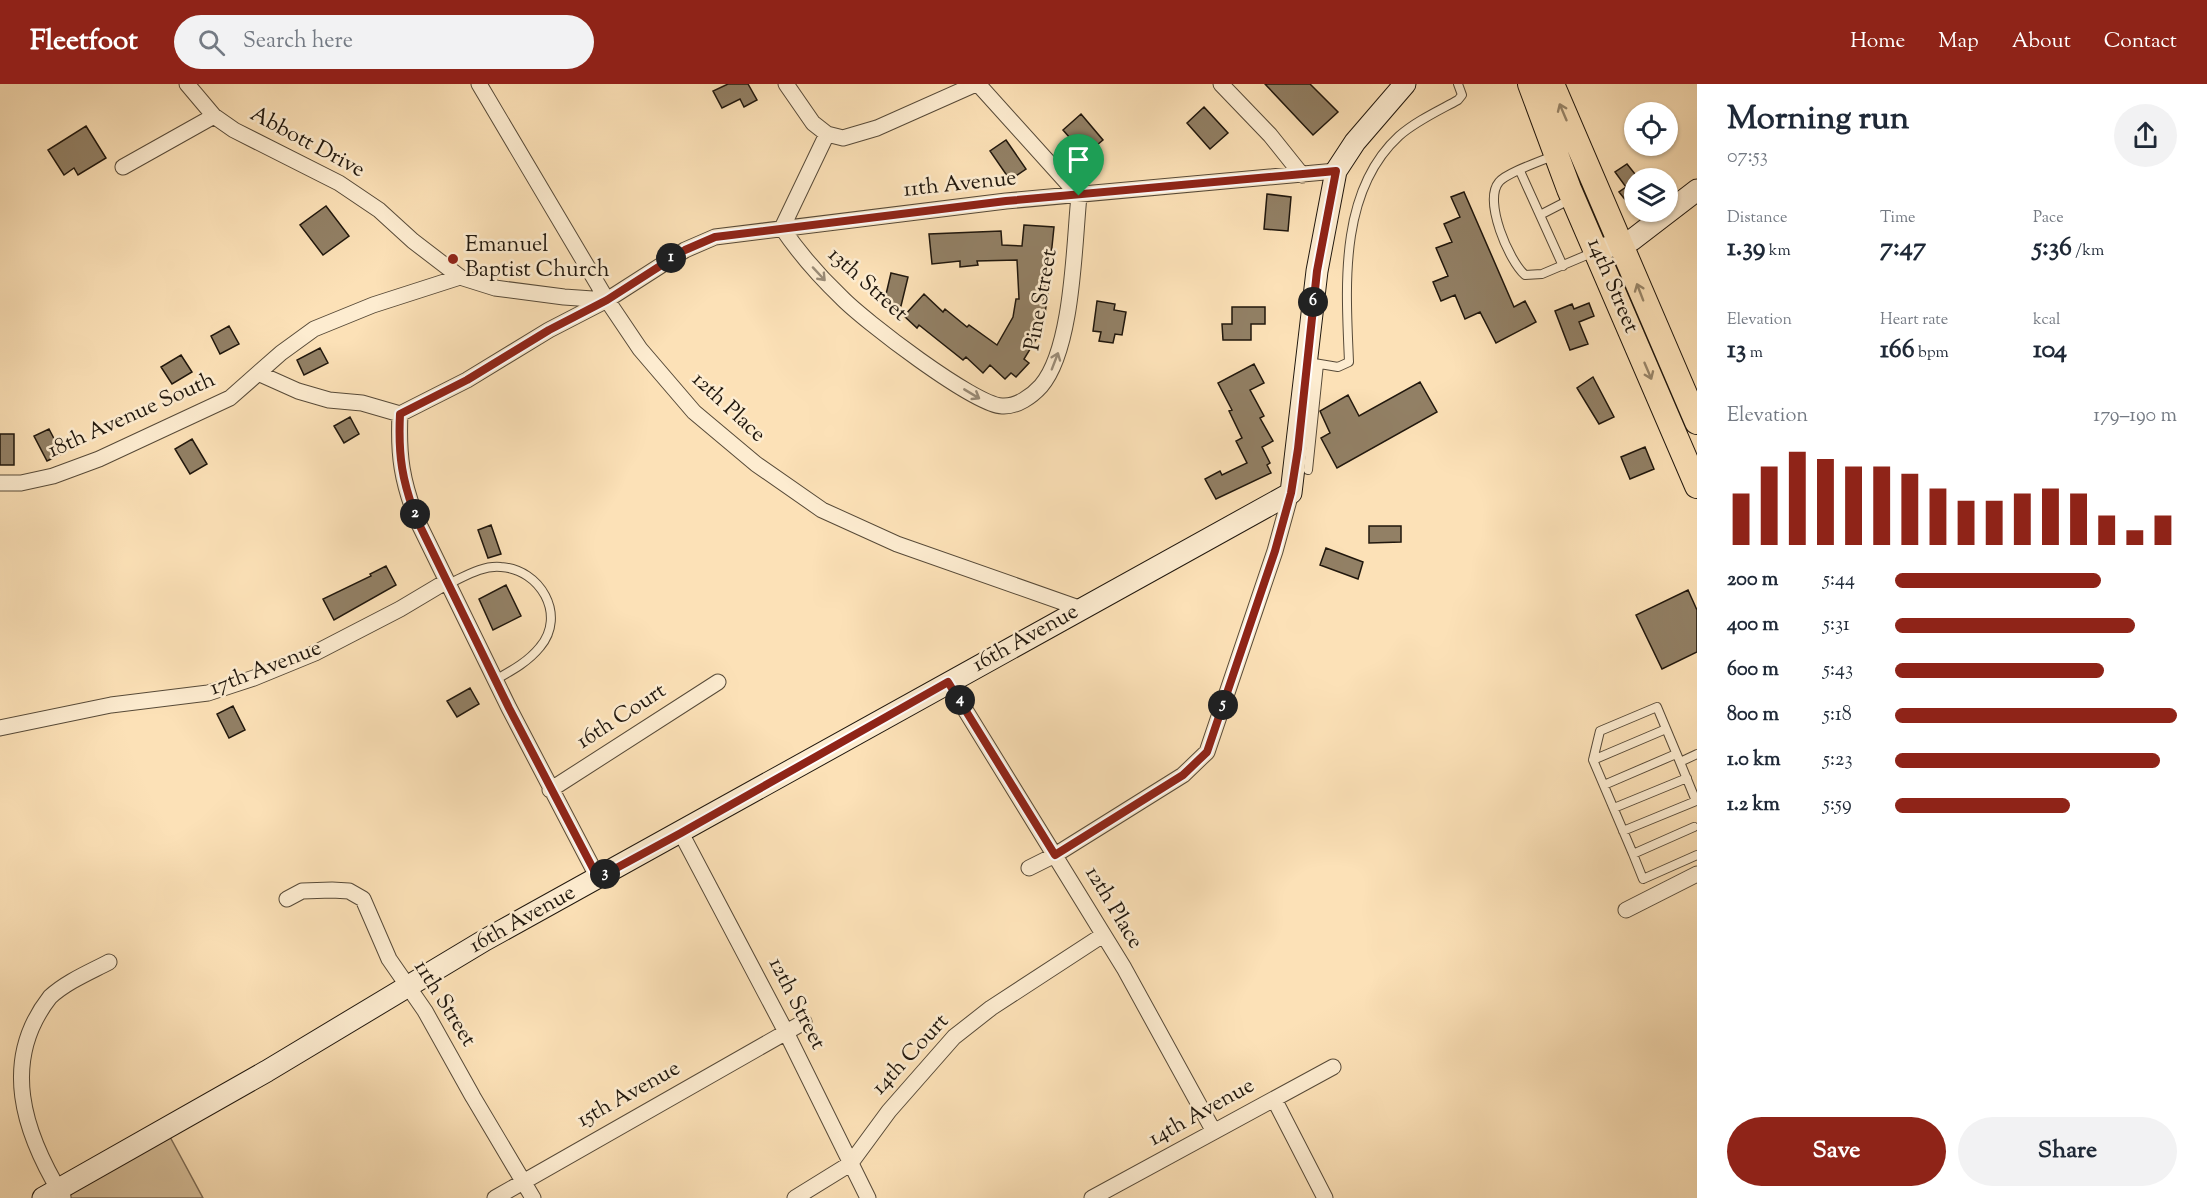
<!DOCTYPE html>
<html lang="en">
<head>
<meta charset="utf-8">
<style>
	:root { --surface:#fff; --page:#f2f2f3; --text:#1f2937; --muted:#747a83; --accent:#8f2418 }
	body { margin:0; font-family:"Sorts Mill Goudy",serif; background:var(--page); color:var(--text); height:100vh; display:flex; flex-direction:column; font-size:22px; white-space:nowrap }
	* { box-sizing:border-box; margin:0 }
	p { font-size:20px; color:var(--muted) }
	.icon { flex:none; width:33px; height:33px; fill:none; stroke:currentColor; stroke-width:2; stroke-linecap:round; stroke-linejoin:round }
	.map { position:relative; flex:1; overflow:hidden }
	.panel { display:flex; flex-direction:column; background:var(--surface); width:510px }
	.panel>* { flex:none }
	.buttons { position:absolute; left:1624px; top:18px; display:grid; gap:12px }
	.buttons a { display:grid; place-items:center; width:54px; height:54px; border-radius:50%; background:var(--surface); box-shadow:0 2px 4px #0004; font-size:30px }
	.pin { position:absolute; display:grid; place-items:center; width:51px; height:51px; color:#fff; margin:-62px -26px; border-radius:50% 50% 50% 0; rotate:-45deg; box-shadow:0 0 6px #0007 }
	.pin .icon { rotate:45deg }
	.km { position:absolute; width:30px; height:30px; margin:-15px; border-radius:50%; background:#222; color:#fff; font-size:16px; line-height:30px; text-align:center }
	.round { display:grid; place-items:center; flex:none; width:63px; height:63px; border-radius:32px; background:var(--page) }
	.headline { display:flex; align-items:center; justify-content:space-between; height:102px; padding:0 30px }
	h1 { font-size:33px; font-weight:700; line-height:45px }
	.metrics { display:grid; grid-template-columns:repeat(3,1fr); gap:9px; height:102px; padding:6px 30px }
	.metrics div { display:grid; align-content:center }
	.metrics b { font-size:26px; font-weight:700 }
	.metrics small { font-size:16px; font-weight:400 }
	.metrics p { font-size:16px }
	.chart { height:168px; padding:12px 30px }
	.chart p { display:flex; justify-content:space-between }
	.chart svg { width:100%; height:108px; margin-top:6px; stroke:var(--accent); stroke-width:6 }
	.button { display:flex; gap:12px; margin-top:auto; padding:12px 30px }
	.button a { flex:1; height:69px; border-radius:36px; background:var(--accent); color:#fff; font-size:24px; font-weight:700; line-height:69px; text-align:center }
	.button a+a { background:var(--page); color:var(--text) }
	ul { padding:0 30px; list-style:none; font-size:20px }
	li { display:grid; grid-template-columns:96px 72px 1fr; align-items:center; height:45px }
	li i { height:15px; border-radius:8px; background:var(--accent) }
	header { display:flex; align-items:center; gap:36px; box-sizing:border-box; height:84px; padding:0 30px; background:var(--accent); color:#fff }
	header strong { font-size:28px }
	nav { display:flex; gap:33px; margin-inline-start:auto; font-size:21px }
	.search { width:420px; height:54px; background:var(--page); display:flex; align-items:center; gap:15px; box-sizing:border-box; padding:0 21px; border-radius:33px; color:var(--muted); font-size:22px }
	main { display:flex; flex:1; min-height:0 }
	.map>svg:first-child { display:block }
	.green { fill:#d7bf9a; stroke:#7c6b54; stroke-width:1.5 }
	.building { fill:#928065; stroke:#20170d; stroke-width:1.5 }
	.lines { fill:none; stroke-linecap:round; stroke-linejoin:round }
	.lane-casing { stroke:#574a38; stroke-width:10 }
	.street-casing { stroke:#574a38; stroke-width:17 }
	.secondary-casing { stroke:#20170d; stroke-width:23 }
	.primary-casing { stroke:#20170d; stroke-width:26 }
	.lane { stroke:#fdecd0; stroke-width:8 }
	.street { stroke:#fdecd0; stroke-width:15 }
	.secondary { stroke:#fdecd0; stroke-width:21 }
	.primary { stroke:#fce1b7; stroke-width:24 }
	.oneway { stroke:#99866a }
	.oneway2 { stroke:#9a8c78 }
	.route-casing { stroke:#fff; stroke-width:12 }
	.route { stroke:#8f2418; stroke-width:8 }
	.poi-dot { fill:#8f2418; stroke:#fdecd0; stroke-width:2 }
	.labels { text-anchor:middle; dominant-baseline:central; stroke-width:5; stroke-linejoin:round; paint-order:stroke }
	.street-label { font-size:22px; fill:#20170d; stroke:#fdecd0 }
	.poi-label { font-size:22px; fill:#20170d; stroke:#fdecd0; text-anchor:start }
</style>
</head>
<body>
<header>
<strong>Fleetfoot</strong>
<div class="search"><svg class="icon" aria-label="search" viewBox="0 0 24 24"><circle cx="10" cy="10" r="6"/><path d="M15 15l6 6"/></svg>Search here</div>
<nav><a>Home</a><a>Map</a><a>About</a><a>Contact</a></nav>
</header>
<main>
<div class="map">
<svg width="1697" height="1114" viewBox="0 0 1697 1114">
	<rect width="100%" height="100%" fill="#fce1b7"/>
	<filter id="stains"><feTurbulence type="fractalNoise" baseFrequency=".00333" numOctaves="4"/><feColorMatrix values="0 0 0 0 .2 0 0 0 0 .09 0 0 0 0 .02 0 0 0 .5 -.17"/></filter>
	<radialGradient id="worn" r=".72"><stop offset=".6" stop-color="#630" stop-opacity="0"/><stop offset="1" stop-color="#630" stop-opacity=".3"/></radialGradient>
	<!-- green -->
	<path class="green" d="M169,1051L203,1114H60Z"/>
	<!-- building -->
	<path class="building" d="M728,0H748L757,16L744,23L740,15L722,24L713,7Z
		M1265,0H1310L1338,28L1313,51Z
		M1204,23L1228,49L1210,65L1187,39Z
		M1081,30L1103,56L1085,71L1063,46Z
		M86,42L106,74L78,91L74,84L64,91L48,66Z
		M1006,56L1026,85L1010,96L990,67Z
		M1627,80L1635,90V128L1619,108L1626,103L1615,88Z
		M1464,108L1514,223L1525,217L1536,238L1496,259L1480,228L1465,235L1455,211L1441,217L1433,198L1448,192L1436,164L1452,158L1444,140L1460,133L1451,113Z
		M1267,110L1291,113L1288,147L1264,145Z
		M326,122L349,152L323,171L300,141Z
		M1024,141L1054,143L1050,182H1047L1048,208L1043,244L1024,275L1029,279L1016,293L1011,289L1005,295L990,281L983,289L966,273L963,276L919,241L917,244L904,232L924,210L943,228L945,225L967,243L969,241L997,261L1013,233L1016,215H1019L1017,176L977,177L978,181L960,183V177L932,180L929,150L1001,147L1002,161L1022,162Z
		M891,189L908,193L901,222L884,219Z
		M1097,217L1115,220L1114,226L1126,228L1122,251L1115,250L1113,259L1099,257L1101,248L1093,247Z
		M1589,219L1594,232L1579,238L1588,260L1570,266L1555,227L1572,220L1574,225Z
		M1232,223H1265V240H1251V256H1223L1222,240H1232Z
		M229,242L239,260L220,270L211,252Z
		M320,264L328,279L304,291L297,276Z
		M181,271L192,288L172,300L161,283Z
		M1254,280L1264,299L1250,306L1264,332L1260,334L1273,357L1262,363L1270,379L1267,381L1271,389L1216,415L1205,395L1220,387L1222,391L1247,379L1236,357L1242,354L1229,327L1232,326L1218,299Z
		M1593,293L1614,333L1599,340L1577,304Z
		M1420,298L1437,328L1337,384L1321,354L1330,349L1320,327L1348,311L1359,332Z
		M350,333L359,350L344,359L334,342Z
		M49,345L62,370L47,377L34,352Z
		M0,350H14V381H0Z
		M192,355L207,380L190,390L175,365Z
		M1645,363L1654,385L1630,395L1621,373Z
		M491,441L501,470L488,474L478,446Z
		M1369,442H1401V458L1369,459Z
		M1326,464L1363,478L1358,495L1320,481Z
		M386,482L396,501L334,536L323,515L371,492L370,490Z
		M506,501L521,532L493,546L479,515Z
		M1688,506L1697,526V568L1662,585L1636,531Z
		M470,604L479,620L457,633L447,617Z
		M233,622L245,646L229,654L217,630Z"/>
	<g class="lines">
		<defs>
			<path id="lane" d="M1553,72C1541,77 1506,89 1499,98C1483,117 1509,177 1525,191L1542,190L1594,168
				M1520,87L1563,182
				M1540,131L1571,115
				M1308,278L1338,283L1349,278C1346,204 1338,108 1399,52C1416,37 1438,27 1458,16L1462,11L1458,0
				M1308,386L1319,280
				M448,500C464,493 482,481 501,483C540,485 567,531 540,563C528,578 511,587 495,596
				M1593,676L1666,645
				M1604,701L1676,670
				M1614,724L1687,694
				M1694,743L1633,770L1593,676L1600,647L1657,623L1680,678L1697,670
				M1623,747L1696,717L1680,678
				M1633,770L1643,795L1697,771"/>
			<path id="street" d="M187,0L214,32L234,46L339,99L379,126L413,157L460,193
				M479,0L607,216L640,265L694,328L756,380L822,426L897,460L1079,524
				M786,0L813,39L827,50L843,54L877,44L976,0
				M1221,0L1270,51L1302,91
				M123,83L214,32
				M782,144C799,169 819,192 841,213C863,236 974,321 1002,322C1017,323 1032,312 1041,302C1073,265 1074,160 1079,112L978,0
				M782,144L827,50
				M260,290L298,307L329,316L362,319L400,330
				M400,330L467,296L549,246L607,216L685,166L715,153L1006,117L1336,87
				M400,330C398,372 402,397 417,436L509,624L598,794
				M0,399H21L53,392L99,375L230,314L281,269L314,245L373,221L460,193L495,204L564,213L607,216
				M948,598L1124,884L1213,1046
				M0,644L111,621L208,609L254,594L315,569L400,525L447,497
				M550,706L718,598
				M681,749L786,948L868,1114
				M1029,784L1055,771L1183,691L1207,668L1275,467L1291,409
				M287,815L302,807L332,806L349,807L363,815L389,875L425,927L473,1013L533,1114
				M1626,826L1697,790
				M1274,1015L1325,1114
				M63,1113C23,1048 0,977 50,913C66,898 90,888 109,878
				M495,1114L804,938
				M795,1114L850,1080L889,1027L954,953L991,924L1103,851
				M1092,1114L1333,983"/>
			<path id="secondary" d="M1605,164L1632,156L1697,106
				M43,1114L267,987L485,856L1291,409L1317,187L1336,87L1355,58L1405,0"/>
			<path id="primary" d="M1530,0L1569,105L1697,402
				M1552,0L1697,338"/>
		</defs>
		<!-- lane casing -->
		<use href="#lane" class="lane-casing"/>
		<!-- street casing -->
		<use href="#street" class="street-casing"/>
		<!-- secondary casing -->
		<use href="#secondary" class="secondary-casing"/>
		<!-- primary casing -->
		<use href="#primary" class="primary-casing"/>
		<!-- lane -->
		<use href="#lane" class="lane"/>
		<!-- street -->
		<use href="#street" class="street"/>
		<!-- secondary -->
		<use href="#secondary" class="secondary"/>
		<!-- primary -->
		<use href="#primary" class="primary"/>
	</g>
	<!-- one-way arrows -->
	<defs><path id="oneway-shaft" d="M-6 0H5M1.5-3L5.5 0L1.5 3" fill="none" stroke-width="1.6" stroke-linecap="round" stroke-linejoin="round" transform="scale(1.5)"/></defs>
	<g class="oneway">
		<use href="#oneway-shaft" transform="translate(1563 28) rotate(-113)"/>
		<use href="#oneway-shaft" transform="translate(1640 208) rotate(-111)"/>
		<use href="#oneway-shaft" transform="translate(1648 287) rotate(67)"/>
	</g>
	<g class="oneway2">
		<use href="#oneway-shaft" transform="translate(819 190) rotate(47)"/>
		<use href="#oneway-shaft" transform="translate(1055 277) rotate(-69)"/>
		<use href="#oneway-shaft" transform="translate(972 310) rotate(31)"/>
	</g>
	<g class="lines">
		<defs>
			<path id="route" d="M1336,87L1317,187L1298,365L1291,409L1275,467L1207,668L1183,691L1055,771L948,598L681,749L598,794L509,624L417,436C402,397 398,372 400,330L467,296L549,246L607,216L685,166L715,153L1006,117Z"/>
		</defs>
		<!-- route casing -->
		<use href="#route" class="route-casing"/>
		<!-- route -->
		<use href="#route" class="route"/>
	</g>
	<!-- markers -->
	<circle class="poi-dot" cx="453" cy="175" r="6"/>
	<g class="labels">
		<!-- street labels -->
		<g class="street-label">
			<text transform="translate(307 59) rotate(28)">Abbott Drive</text>
			<text transform="translate(960 101) rotate(-6)">11th Avenue</text>
			<text transform="translate(867 201) rotate(42)">13th Street</text>
			<text transform="translate(1612 202) rotate(67)">14th Street</text>
			<text transform="translate(1042 216) rotate(-80)">Pine Street</text>
			<text transform="translate(728 324) rotate(43)">12th Place</text>
			<text transform="translate(132 332) rotate(-24)">18th Avenue South</text>
			<text transform="translate(1026 555) rotate(-29)">16th Avenue</text>
			<text transform="translate(266 585) rotate(-21)">17th Avenue</text>
			<text transform="translate(622 633) rotate(-33)">16th Court</text>
			<text transform="translate(1113 824) rotate(59)">12th Place</text>
			<text transform="translate(523 836) rotate(-29)">16th Avenue</text>
			<text transform="translate(444 920) rotate(58)">11th Street</text>
			<text transform="translate(796 920) rotate(63)">12th Street</text>
			<text transform="translate(911 971) rotate(-47)">14th Court</text>
			<text transform="translate(629 1011) rotate(-29)">15th Avenue</text>
			<text transform="translate(1202 1029) rotate(-29)">14th Avenue</text>
		</g>
		<!-- poi labels -->
		<g class="poi-label">
			<text x="465" y="162">Emanuel<tspan x="465" dy="25">Baptist Church</tspan></text>
		</g>
	</g>
	<rect width="100%" height="100%" filter="url(#stains)"/>
	<rect width="100%" height="100%" fill="url(#worn)"/>
</svg>
<div class="buttons">
<a><svg class="icon" aria-label="locate" viewBox="0 0 24 24"><circle cx="12" cy="12" r="6"/><path d="M12 2v4M12 18v4M2 12h4M18 12h4"/></svg></a>
<a><svg class="icon" aria-label="layers" viewBox="0 0 24 24"><path d="M12 4l9 5-9 5-9-5zM3 14l9 5 9-5"/></svg></a>
</div>
<div class="pin" style="left:1079px;top:112px;background:#1e9e55"><svg class="icon" aria-label="arrive" viewBox="0 0 24 24"><path d="M6 21V4h12l-3 4 3 4H6"/></svg></div>
<b class="km" style="left:671px;top:174px">1</b>
<b class="km" style="left:415px;top:430px">2</b>
<b class="km" style="left:605px;top:790px">3</b>
<b class="km" style="left:960px;top:616px">4</b>
<b class="km" style="left:1223px;top:621px">5</b>
<b class="km" style="left:1313px;top:218px">6</b>
</div>
<section class="panel">
<div class="headline"><div><h1>Morning run</h1><p>07:53</p></div><a class="round"><svg class="icon" aria-label="share" viewBox="0 0 24 24"><path d="M12 15V3M7 8l5-5 5 5M5 13v7h14v-7"/></svg></a></div>
<div class="metrics">
<div><p>Distance</p><b>1.39<small> km</small></b></div>
<div><p>Time</p><b>7:47</b></div>
<div><p>Pace</p><b>5:36<small> /km</small></b></div>
</div>
<div class="metrics">
<div><p>Elevation</p><b>13<small> m</small></b></div>
<div><p>Heart rate</p><b>166<small> bpm</small></b></div>
<div><p>kcal</p><b>104</b></div>
</div>
<div class="chart"><p><span>Elevation</span>179–190 m</p>
<svg viewBox="0 0 160 44" preserveAspectRatio="none"><path d="M5 44V23M15 44V12M25 44V6M35 44V9M45 44V12M55 44V12M65 44V15M75 44V21M85 44V26M95 44V26M105 44V23M115 44V21M125 44V23M135 44V32M145 44V38M155 44V32"/></svg>
</div>
<ul>
<li><b>200 m</b>5:44<i style="width:73%"></i></li>
<li><b>400 m</b>5:31<i style="width:85%"></i></li>
<li><b>600 m</b>5:43<i style="width:74%"></i></li>
<li><b>800 m</b>5:18<i style="width:100%"></i></li>
<li><b>1.0 km</b>5:23<i style="width:94%"></i></li>
<li><b>1.2 km</b>5:59<i style="width:62%"></i></li>
</ul>
<div class="button"><a>Save</a><a>Share</a></div>
</section>
</main>
</body>
</html>
